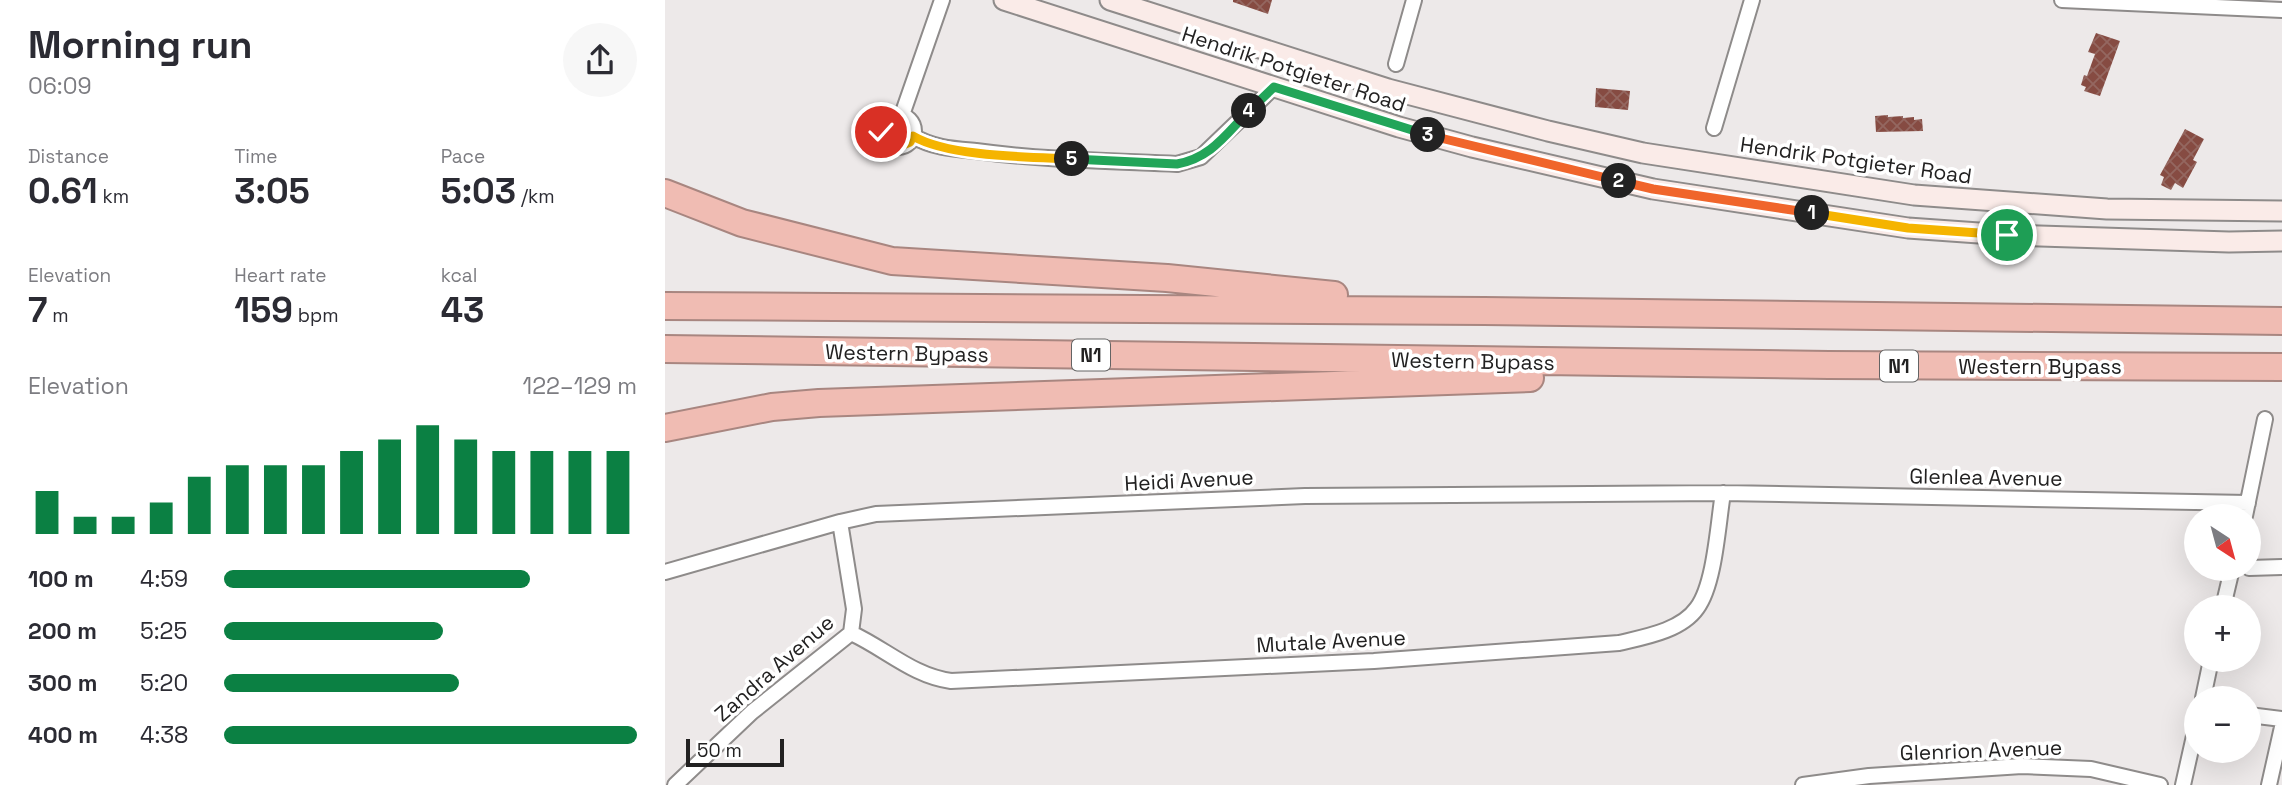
<!DOCTYPE html>
<html lang="en">
<head>
<meta charset="utf-8">
<style>
	:root { --surface:#fff; --page:#f7f7f7; --text:#2b2b33; --muted:#7c7c81; --accent:#0b8043 }
	body { margin:0; font-family:"Space Grotesk",sans-serif; background:var(--page); color:var(--text); height:100vh; display:flex; flex-direction:column; font-size:26px; white-space:nowrap }
	* { box-sizing:border-box; margin:0 }
	p { font-size:23px; color:var(--muted) }
	.icon { flex:none; width:38px; height:38px; fill:none; stroke:currentColor; stroke-width:2; stroke-linecap:round; stroke-linejoin:round }
	.map { position:relative; flex:1; overflow:hidden }
	.sheet { display:flex; flex-direction:column; background:var(--surface); width:665px }
	.sheet>* { flex:none }
	.needle { width:46px; rotate:144deg }
	.buttons { position:absolute; left:1519px; top:504px; display:grid; gap:14px }
	.buttons a { display:grid; place-items:center; width:77px; height:77px; border-radius:50%; background:var(--surface); box-shadow:0 7px 28px #0002; font-size:35px }
	.scale { position:absolute; left:21px; bottom:18px; width:98px; box-sizing:border-box; padding-left:7px; border:4px solid #222121; border-top:0; font-size:19px; line-height:24px; white-space:nowrap; color:#222121; -webkit-text-stroke:5px #fff; paint-order:stroke }
	.pin { position:absolute; display:grid; place-items:center; width:60px; height:60px; color:#fff; margin:-30px; border:4px solid #fff; border-radius:50%; box-shadow:0 2px 7px #0007 }
	.km { position:absolute; width:35px; height:35px; margin:-18px; border-radius:50%; background:#222; color:#fff; font-size:19px; line-height:35px; text-align:center }
	.round { display:grid; place-items:center; flex:none; width:74px; height:74px; border-radius:37px; background:var(--page) }
	.head { display:flex; align-items:center; justify-content:space-between; height:119px; padding:0 28px }
	h1 { font-size:38px; font-weight:700; line-height:52px }
	.stats { display:grid; grid-template-columns:repeat(3,1fr); gap:10px; height:119px; padding:7px 28px }
	.stats div { display:grid; align-content:center }
	.stats b { font-size:35px; font-weight:700 }
	.stats small { font-size:19px; font-weight:400 }
	.stats p { font-size:19px }
	.chart { height:196px; padding:14px 28px }
	.chart p { display:flex; justify-content:space-between }
	.chart svg { width:100%; height:126px; margin-top:7px; stroke:var(--accent); stroke-width:6 }
	ul { padding:0 28px; list-style:none; font-size:23px }
	li { display:grid; grid-template-columns:112px 84px 1fr; align-items:center; height:52px }
	li i { height:18px; border-radius:9px; background:var(--accent) }
	main { display:flex; flex:1; min-height:0 }
	.map>svg:first-child { display:block }
	.building { fill:url(#building-cross-hatch) }
	.lines { fill:none; stroke-linecap:round; stroke-linejoin:round }
	.minor-casing { stroke:#8e8b8a; stroke-width:18 }
	.secondary-casing { stroke:#8e8b8a; stroke-width:23 }
	.motorway-casing { stroke:#a88680; stroke-width:30 }
	.minor { stroke:#fff; stroke-width:14 }
	.secondary { stroke:#faebe8; stroke-width:19 }
	.motorway { stroke:#f0bcb3; stroke-width:26 }
	.split-1-casing { stroke:#fff; stroke-width:14 }
	.split-2-casing { stroke:#fff; stroke-width:14 }
	.split-3-casing { stroke:#fff; stroke-width:14 }
	.split-4-casing { stroke:#fff; stroke-width:14 }
	.split-5-casing { stroke:#fff; stroke-width:14 }
	.split-6-casing { stroke:#fff; stroke-width:14 }
	.split-1 { stroke:#f5b400; stroke-width:9 }
	.split-2 { stroke:#f0652b; stroke-width:9 }
	.split-3 { stroke:#f0652b; stroke-width:9 }
	.split-4 { stroke:#22a559; stroke-width:9 }
	.split-5 { stroke:#22a559; stroke-width:9 }
	.split-6 { stroke:#f5b400; stroke-width:9 }
	.labels { text-anchor:middle; dominant-baseline:central; stroke-width:7; stroke-linejoin:round; paint-order:stroke }
	.shield { fill:#fff; stroke:#646464; stroke-width:2 }
	.shield-label { font-size:19px; font-weight:bold; fill:#222121 }
	.street-label { font-size:21px; fill:#222121; stroke:#fff }
</style>
</head>
<body>
<main>
<section class="sheet">
<div class="head"><div><h1>Morning run</h1><p>06:09</p></div><a class="round"><svg class="icon" aria-label="share" viewBox="0 0 24 24"><path d="M12 15V3M7 8l5-5 5 5M5 13v7h14v-7"/></svg></a></div>
<div class="stats">
<div><p>Distance</p><b>0.61<small> km</small></b></div>
<div><p>Time</p><b>3:05</b></div>
<div><p>Pace</p><b>5:03<small> /km</small></b></div>
</div>
<div class="stats">
<div><p>Elevation</p><b>7<small> m</small></b></div>
<div><p>Heart rate</p><b>159<small> bpm</small></b></div>
<div><p>kcal</p><b>43</b></div>
</div>
<div class="chart"><p><span>Elevation</span>122–129 m</p>
<svg viewBox="0 0 160 44" preserveAspectRatio="none"><path d="M5 44V29M15 44V38M25 44V38M35 44V33M45 44V24M55 44V20M65 44V20M75 44V20M85 44V15M95 44V11M105 44V6M115 44V11M125 44V15M135 44V15M145 44V15M155 44V15"/></svg>
</div>
<ul>
<li><b>100 m</b>4:59<i style="width:74%"></i></li>
<li><b>200 m</b>5:25<i style="width:53%"></i></li>
<li><b>300 m</b>5:20<i style="width:57%"></i></li>
<li><b>400 m</b>4:38<i style="width:100%"></i></li>
</ul>
</section>
<div class="map">
<svg width="1617" height="785" viewBox="0 0 1617 785">
	<defs>
		<pattern id="building-cross-hatch" width="8" height="8" patternUnits="userSpaceOnUse" patternTransform="scale(1.75)"><rect width="8" height="8" fill="#864b42"/><path d="M0 0l8 8M0 8l8-8" fill="none" stroke="#946760"/></pattern>
	</defs>
	<rect width="100%" height="100%" fill="#ede9e9"/>
	<!-- building -->
	<path class="building" d="M568,0H607L603,14L568,2Z
		M1431,33L1455,41L1435,96L1419,91L1421,87L1416,85L1419,75L1422,76L1430,54L1423,52Z
		M931,88L965,91L963,110L930,107Z
		M1223,115V117L1238,116V118L1249,117V120L1257,119L1258,131L1211,132L1210,116Z
		M1520,129L1539,139L1528,160L1532,162L1518,188L1510,183L1506,190L1496,185L1499,177L1495,175Z"/>
	<g class="lines">
		<defs>
			<path id="minor" d="M1397,0L1617,10
				M731,64L749,0
				M217 131a16 16 0 1 1 32 0a16 16 0 1 1-32 0Z
				M237,115L277,0
				M1049,128L1087,0
				M248,136C268,148 289,149 311,151C377,160 445,161 512,164L536,157L609,87
				M1580,516L1600,419
				M1584,568L1617,567
				M0,572L175,522L211,514L640,496L1058,493L1583,503
				M1558,607L1567,569
				M186,633C221,649 248,676 286,681L709,661L954,643C979,637 1016,631 1032,608C1050,584 1053,523 1058,493
				M1538,698L1546,660
				M1584,715L1617,719
				M10,785L87,712L186,633L189,609L175,522
				M1138,785L1204,776L1357,766L1426,769L1495,785
				M1518,785L1531,727
				M1604,785L1617,727"/>
			<path id="secondary" d="M339,0L734,127L807,147L988,189L1243,228L1342,235L1564,242L1617,241
				M445,0L723,89L883,131L978,153L1249,195L1442,209L1617,211"/>
			<path id="motorway" d="M0,193L77,223L227,261L502,278L669,295
				M0,306L819,311L1617,321
				M0,349L1164,365L1617,367
				M0,428L107,407L154,403L865,378"/>
		</defs>
		<!-- minor casing -->
		<use href="#minor" class="minor-casing"/>
		<!-- secondary casing -->
		<use href="#secondary" class="secondary-casing"/>
		<!-- motorway casing -->
		<use href="#motorway" class="motorway-casing"/>
		<!-- minor -->
		<use href="#minor" class="minor"/>
		<!-- secondary -->
		<use href="#secondary" class="secondary"/>
		<!-- motorway -->
		<use href="#motorway" class="motorway"/>
	</g>
	<g class="lines">
		<defs>
			<path id="split-1" d="M1147,213L1243,228L1342,235"/>
			<path id="split-2" d="M954,181L988,189L1147,213"/>
			<path id="split-3" d="M763,135L954,181"/>
			<path id="split-4" d="M584,111L609,87L763,135"/>
			<path id="split-5" d="M407,159L512,164C546,158 561,134 584,111"/>
			<path id="split-6" d="M216,132L222,143L233,147L245,142L248,136C283,157 366,157 407,159"/>
		</defs>
		<!-- split-1 casing -->
		<use href="#split-1" class="split-1-casing"/>
		<!-- split-2 casing -->
		<use href="#split-2" class="split-2-casing"/>
		<!-- split-3 casing -->
		<use href="#split-3" class="split-3-casing"/>
		<!-- split-4 casing -->
		<use href="#split-4" class="split-4-casing"/>
		<!-- split-5 casing -->
		<use href="#split-5" class="split-5-casing"/>
		<!-- split-6 casing -->
		<use href="#split-6" class="split-6-casing"/>
		<!-- split-1 -->
		<use href="#split-1" class="split-1"/>
		<!-- split-2 -->
		<use href="#split-2" class="split-2"/>
		<!-- split-3 -->
		<use href="#split-3" class="split-3"/>
		<!-- split-4 -->
		<use href="#split-4" class="split-4"/>
		<!-- split-5 -->
		<use href="#split-5" class="split-5"/>
		<!-- split-6 -->
		<use href="#split-6" class="split-6"/>
	</g>
	<g class="labels">
		<!-- shield labels -->
		<g class="shield">
			<rect x="407" y="339.5" width="38" height="31" rx="5"/>
			<rect x="1215" y="350.5" width="38" height="31" rx="5"/>
		</g>
		<g class="shield-label">
			<text x="426" y="355">N1</text>
			<text x="1234" y="366">N1</text>
		</g>
		<!-- street labels -->
		<g class="street-label">
			<text transform="translate(629 69) rotate(18)">Hendrik Potgieter Road</text>
			<text transform="translate(1191 160) rotate(8)">Hendrik Potgieter Road</text>
			<text transform="translate(242 353) rotate(1)">Western Bypass</text>
			<text transform="translate(808 361) rotate(1)">Western Bypass</text>
			<text x="1375" y="366">Western Bypass</text>
			<text transform="translate(1321 477) rotate(1)">Glenlea Avenue</text>
			<text transform="translate(524 480) rotate(-3)">Heidi Avenue</text>
			<text transform="translate(666 641) rotate(-3)">Mutale Avenue</text>
			<text transform="translate(109 668) rotate(-41)">Zandra Avenue</text>
			<text transform="translate(1316 750) rotate(-2)">Glenrion Avenue</text>
		</g>
	</g>
</svg>
<div class="buttons">
<a><svg class="needle" viewBox="-14 -14 28 28"><path d="M0-13l5 13h-10z" fill="#e53935"/><path d="M0 13l5-13h-10z" fill="#7c7c81"/></svg></a>
<a>+</a>
<a>−</a>
</div>
<div class="scale">50 m</div>
<div class="pin" style="left:1342px;top:235px;background:#1e9e55"><svg class="icon" aria-label="arrive" viewBox="0 0 24 24"><path d="M6 21V4h12l-3 4 3 4H6"/></svg></div>
<div class="pin" style="left:216px;top:132px;background:#d93025"><svg class="icon" aria-label="check" viewBox="0 0 24 24"><path d="M5 12l5 5 9-10"/></svg></div>
<b class="km" style="left:1147px;top:213px">1</b>
<b class="km" style="left:954px;top:181px">2</b>
<b class="km" style="left:763px;top:135px">3</b>
<b class="km" style="left:584px;top:111px">4</b>
<b class="km" style="left:407px;top:159px">5</b>
</div>
</main>
</body>
</html>
